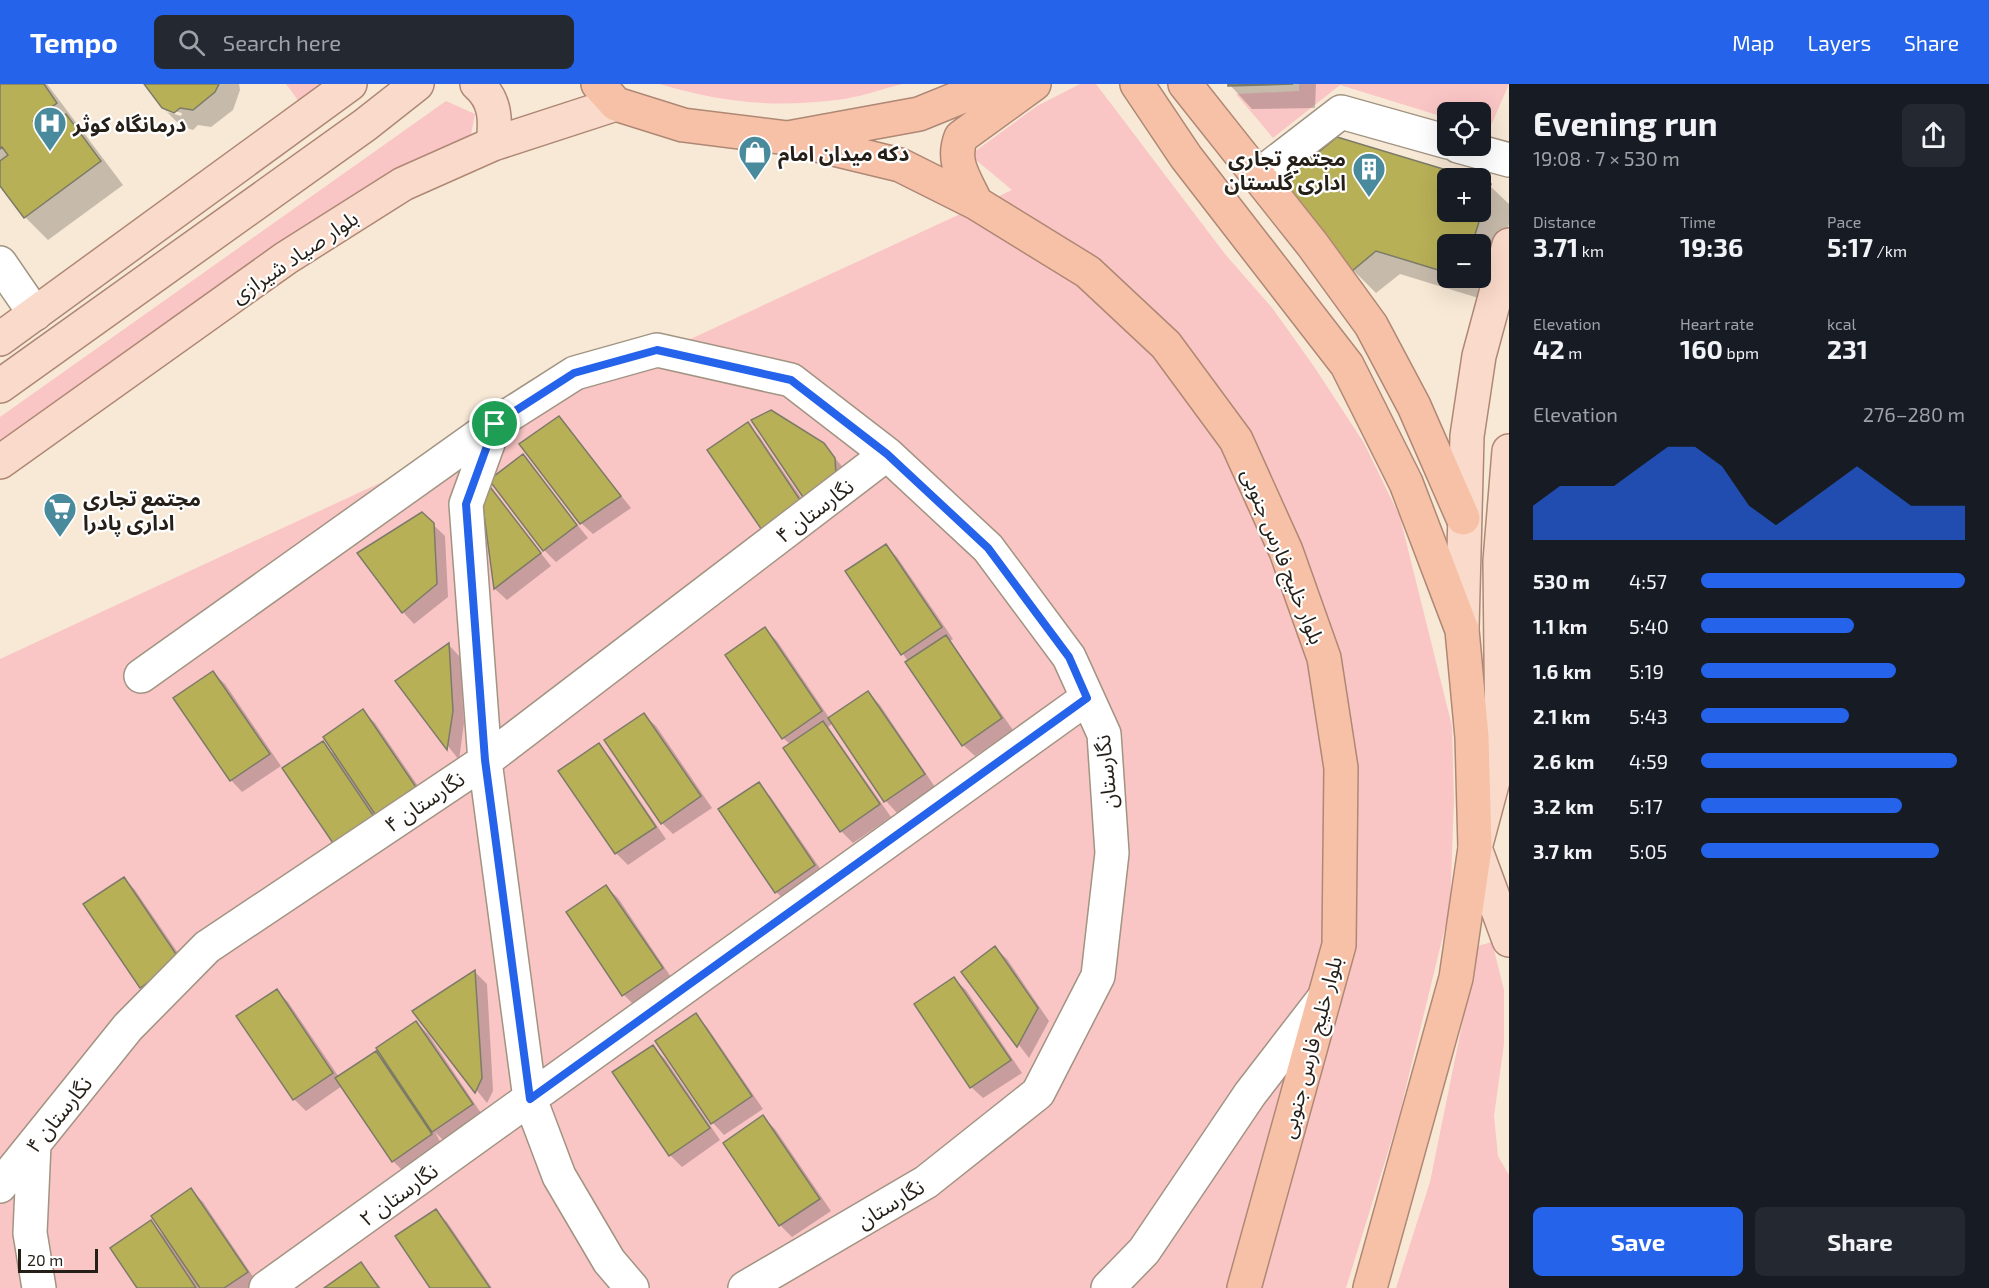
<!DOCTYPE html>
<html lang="en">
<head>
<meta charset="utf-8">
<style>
	:root { --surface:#171b24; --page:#242831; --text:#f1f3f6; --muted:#9ea1a6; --accent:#2563eb }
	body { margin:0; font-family:"Exo 2","Noto Sans Arabic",sans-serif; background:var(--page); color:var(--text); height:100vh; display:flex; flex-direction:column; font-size:22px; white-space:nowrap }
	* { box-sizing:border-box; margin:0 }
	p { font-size:20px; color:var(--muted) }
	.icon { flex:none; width:33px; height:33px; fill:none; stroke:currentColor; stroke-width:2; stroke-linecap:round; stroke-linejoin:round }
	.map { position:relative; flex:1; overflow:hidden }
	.details { display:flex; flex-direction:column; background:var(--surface); width:480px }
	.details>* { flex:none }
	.fabs { position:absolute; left:1437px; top:18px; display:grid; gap:12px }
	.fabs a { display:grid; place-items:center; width:54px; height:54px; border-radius:9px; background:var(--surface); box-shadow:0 6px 24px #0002; font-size:30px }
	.scale { position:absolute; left:18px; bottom:15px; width:80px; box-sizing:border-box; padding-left:6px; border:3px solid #251f18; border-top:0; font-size:16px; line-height:21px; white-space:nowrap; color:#251f18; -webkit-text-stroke:4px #fff; paint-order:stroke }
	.pin { position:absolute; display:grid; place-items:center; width:51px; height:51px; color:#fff; margin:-26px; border:3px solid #fff; border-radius:50%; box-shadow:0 2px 6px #0007 }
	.round { display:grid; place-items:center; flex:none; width:63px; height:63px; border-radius:9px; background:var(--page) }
	.summary { display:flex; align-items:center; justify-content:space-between; height:102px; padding:0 24px }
	h1 { font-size:33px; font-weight:700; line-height:45px }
	.metrics { display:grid; grid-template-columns:repeat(3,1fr); gap:9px; height:102px; padding:6px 24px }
	.metrics div { display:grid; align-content:center }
	.metrics b { font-size:26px; font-weight:700 }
	.metrics small { font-size:16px; font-weight:400 }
	.metrics p { font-size:16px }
	.chart { height:168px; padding:12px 24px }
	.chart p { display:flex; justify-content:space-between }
	.chart svg { width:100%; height:108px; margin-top:6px; fill:var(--accent); opacity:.7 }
	.action { display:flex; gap:12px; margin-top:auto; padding:12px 24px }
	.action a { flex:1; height:69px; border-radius:9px; background:var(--accent); color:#fff; font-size:24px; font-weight:700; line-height:69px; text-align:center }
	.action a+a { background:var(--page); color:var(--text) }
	ul { padding:0 24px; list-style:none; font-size:20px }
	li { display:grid; grid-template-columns:96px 72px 1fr; align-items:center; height:45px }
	li i { height:15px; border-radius:8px; background:var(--accent) }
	header { display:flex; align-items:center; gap:36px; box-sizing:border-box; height:84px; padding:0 30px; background:var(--accent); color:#fff }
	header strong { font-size:28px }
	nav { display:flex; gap:33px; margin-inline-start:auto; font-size:21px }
	.search { width:420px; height:54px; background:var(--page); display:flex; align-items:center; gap:15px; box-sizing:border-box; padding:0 21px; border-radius:9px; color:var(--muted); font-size:22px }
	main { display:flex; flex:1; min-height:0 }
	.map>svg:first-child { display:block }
	.green { fill:#fac5c5 }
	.shadow { fill:#0003; fill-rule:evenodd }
	.building { fill:#b8b057; stroke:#7c7b67; stroke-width:1.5 }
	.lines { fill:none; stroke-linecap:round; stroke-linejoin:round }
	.minor-casing { stroke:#a19482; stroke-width:36 }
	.major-casing { stroke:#ae8875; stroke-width:36 }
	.highway-casing { stroke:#ae8875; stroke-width:36 }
	.minor { stroke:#fff; stroke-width:33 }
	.major { stroke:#fadaca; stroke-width:33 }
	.highway { stroke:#f7c1a7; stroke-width:33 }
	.route-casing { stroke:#fff; stroke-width:12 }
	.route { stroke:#2563eb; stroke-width:8 }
	.labels { text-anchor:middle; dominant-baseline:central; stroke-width:4.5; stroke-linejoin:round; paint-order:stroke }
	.poi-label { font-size:21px; font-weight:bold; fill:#251f18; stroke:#fff; text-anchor:start }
	.street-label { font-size:21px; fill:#251f18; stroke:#fff }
</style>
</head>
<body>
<header>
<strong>Tempo</strong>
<div class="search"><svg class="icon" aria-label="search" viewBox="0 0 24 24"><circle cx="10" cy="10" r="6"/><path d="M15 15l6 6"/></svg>Search here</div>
<nav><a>Map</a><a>Layers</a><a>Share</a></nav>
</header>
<main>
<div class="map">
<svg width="1509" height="1204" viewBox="0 0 1509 1204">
	<rect width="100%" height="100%" fill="#f8e9d6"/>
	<!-- green -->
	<path class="green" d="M286,0H325L300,19Z
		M659,0H903C881,5 858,14 836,16C773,24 720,18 659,0Z
		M1080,0H1096L1225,170L1273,225L1315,284L1364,359L1400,433L1452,642L1454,716L1450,823L1399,1032L1346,1204H0V575L1012,106L970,71L1037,22Z
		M1299,0H1509L1489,46L1481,44L1480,28H1448L1447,34L1340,1L1273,54L1236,10L1299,7Z
		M446,17L475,30L469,61L271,164L0,357V333Z
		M1492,858L1504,906V960L1494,1032L1498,1072L1509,1091V1204H1396L1430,1098L1478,862Z"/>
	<!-- shadow -->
	<path class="shadow" d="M0,0H47L123,101L48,156L25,133L0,99Z
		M146,0H239L240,6L233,26L211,43L198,41L193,46L181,42L167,28L181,32L182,29L167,25V28Z
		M1229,0H1316L1315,24L1252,25Z
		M1337,54L1467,94H1448V128H1480L1490,102L1509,120V140L1485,216L1400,190L1376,209L1353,186ZM1448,160H1480V194H1448Z
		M559,334L631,424L593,450L581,439Z
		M747,340L759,352L815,434L776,460Z
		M823,360L846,387L835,420Z
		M522,372L588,454L556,478L544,466Z
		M487,401L551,482L507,516L495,505L483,408Z
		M422,430L445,452L448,513L414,540L403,528Z
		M885,461L897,473L953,555L950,557L1013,646L975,672L963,661L903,570Z
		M765,545L777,557L830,635L868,609L880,621L935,703L897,729L886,717L833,639L828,643L891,733L853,759L841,747L791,661L783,654Z
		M449,561L460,573L464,639L459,676L397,597Z
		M213,589L225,600L281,682L242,708L231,696Z
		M363,627L375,639L431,721L351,779L322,659L337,673Z
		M644,631L656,642L712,724L673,750L662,739Z
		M599,661L610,673L666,755L628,781L616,769L560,687Z
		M758,700L770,712L826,793L788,819L776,808Z
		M124,794L135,806L191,888L153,914L141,903Z
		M606,803L618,814L673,896L635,922L624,911Z
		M995,864L1007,875L1049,937L1029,974L963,888Z
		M475,888L487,900L493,1007L487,1019L414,928Z
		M954,895L966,906L1022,989L983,1014L971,1003Z
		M277,907L288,918L339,993L376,969L386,979L416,938L428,950L483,1032L445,1058L435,1048L443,1063L405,1089L393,1077L342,1002L306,1027L294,1015Z
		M695,931L707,943L763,1025L724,1051L713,1039L657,957Z
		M653,963L665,975L720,1056L682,1083L670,1071Z
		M763,1033L775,1045L831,1127L792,1153L780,1141Z
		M191,1106L203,1118L258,1200L253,1204H139L150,1138L164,1152Z
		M435,1127L447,1138L492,1204H432Z
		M361,1180L381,1204H326Z"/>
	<!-- building -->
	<path class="building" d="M0,0H44L57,19L33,37L41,48L66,30L101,77L24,134L0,102V77L8,71L2,63L0,65Z
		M144,0H219L215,8L193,26L180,24L174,29L162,24Z
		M1228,0H1293L1228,2Z
		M1337,53L1473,94H1448V128H1480V97L1491,100L1472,160H1448V189L1376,167L1352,187L1280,100Z
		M771,326L824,359L835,374L836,391L807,419L751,336Z
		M559,332L621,412L580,440L519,360Z
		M748,338L804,422L764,449L707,366Z
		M523,370L577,441L543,467L489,396Z
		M487,399L541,469L494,505L481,408Z
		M422,428L434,439L437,500L402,529L357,469Z
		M886,460L942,543L901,571L845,487Z
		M765,543L822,627L782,655L725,571Z
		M946,551L1002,634L962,662L905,578Z
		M449,559L453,627L447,666L395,597Z
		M213,587L270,670L230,697L173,614Z
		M868,607L925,690L884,718L828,634Z
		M363,625L420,709L379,736L323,653Z
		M644,629L701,712L661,740L604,656Z
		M823,637L880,720L840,748L783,664Z
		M323,657L379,740L339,768L282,684Z
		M599,659L656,743L615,770L558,687Z
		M759,698L815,781L775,809L718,725Z
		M124,793L180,876L140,904L83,820Z
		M606,801L663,884L622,912L566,828Z
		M995,862L1038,924L1017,963L961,888Z
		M475,886L482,994L475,1009L412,927Z
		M954,893L1011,976L970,1004L914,920Z
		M277,905L333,989L293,1016L236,932Z
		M696,929L752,1012L711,1040L655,957Z
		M416,937L473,1020L432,1048L376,964Z
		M653,961L710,1044L669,1072L612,988Z
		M376,967L432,1050L392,1078L335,994Z
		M763,1031L820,1115L779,1142L723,1059Z
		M191,1104L248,1188L224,1204H200L151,1132Z
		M436,1125L490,1204H430L395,1152Z
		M151,1136L196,1204H137L110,1164Z
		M361,1178L379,1204H324Z"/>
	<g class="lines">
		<defs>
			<path id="minor" d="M1458,62L1509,76
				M1258,92L1341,28L1448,58
				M0,179L35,230
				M141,592L495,340
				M34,1060L30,1149L39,1204
				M0,1102L128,943L207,863L485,677L887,370
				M266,1204L1087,614
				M632,1204L609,1177L559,1092L530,1015L485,677L466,420L495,340L575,289L657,266L791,296L887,370L988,464L1069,573L1104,650L1112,769L1098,892L1038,1009L926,1098L745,1204
				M1108,1204L1144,1167L1250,1010L1324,914"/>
			<path id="major" d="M477,0C496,16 496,37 493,60
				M0,255L350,0
				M0,302L365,41L417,0
				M1509,367L1500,477L1502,663L1475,764L1509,856
				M0,378L286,174L403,100L493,60L616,20
				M1462,544L1467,352L1479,272L1509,161"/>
			<path id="highway" d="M598,0L616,20L683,41L788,54L919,30L993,0
				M1137,0L1186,73L1347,281L1406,399L1462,546L1472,653L1475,764L1456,894L1370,1204
				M1185,0L1312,160L1371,241L1414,322L1463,434
				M788,54L900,81L976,119L1088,188L1166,261L1236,356L1286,467L1324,574L1341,684L1339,861L1244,1204
				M976,119C965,95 951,78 961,53L1034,0"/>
		</defs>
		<!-- minor casing -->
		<use href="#minor" class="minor-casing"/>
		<!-- major casing -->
		<use href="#major" class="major-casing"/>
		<!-- highway casing -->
		<use href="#highway" class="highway-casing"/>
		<!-- minor -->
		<use href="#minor" class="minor"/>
		<!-- major -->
		<use href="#major" class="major"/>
		<!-- highway -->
		<use href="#highway" class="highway"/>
	</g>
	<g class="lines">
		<defs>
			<path id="route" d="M657,266L791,296L887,370L988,464L1069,573L1087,614L530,1015L485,676L466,420L495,340L574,289Z"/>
		</defs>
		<!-- route casing -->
		<use href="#route" class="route-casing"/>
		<!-- route -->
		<use href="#route" class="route"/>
	</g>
	<!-- icons -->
	<defs>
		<symbol id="hospital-pin" viewBox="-11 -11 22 30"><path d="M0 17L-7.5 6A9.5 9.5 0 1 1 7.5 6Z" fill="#498b9c" stroke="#fff"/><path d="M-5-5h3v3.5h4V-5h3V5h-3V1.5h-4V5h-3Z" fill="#fff"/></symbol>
		<symbol id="shop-pin" viewBox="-11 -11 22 30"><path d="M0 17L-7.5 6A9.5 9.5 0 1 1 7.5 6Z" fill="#498b9c" stroke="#fff"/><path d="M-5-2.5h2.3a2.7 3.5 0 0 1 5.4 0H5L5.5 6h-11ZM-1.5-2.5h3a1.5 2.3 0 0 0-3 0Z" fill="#fff"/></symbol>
		<symbol id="building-pin" viewBox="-11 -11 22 30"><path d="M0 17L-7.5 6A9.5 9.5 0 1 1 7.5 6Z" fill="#498b9c" stroke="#fff"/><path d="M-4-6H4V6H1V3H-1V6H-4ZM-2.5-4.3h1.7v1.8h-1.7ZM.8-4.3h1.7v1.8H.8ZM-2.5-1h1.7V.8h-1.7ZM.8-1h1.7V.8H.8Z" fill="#fff"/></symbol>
		<symbol id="supermarket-pin" viewBox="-11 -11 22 30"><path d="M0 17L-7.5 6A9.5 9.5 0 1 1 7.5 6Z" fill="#498b9c" stroke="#fff"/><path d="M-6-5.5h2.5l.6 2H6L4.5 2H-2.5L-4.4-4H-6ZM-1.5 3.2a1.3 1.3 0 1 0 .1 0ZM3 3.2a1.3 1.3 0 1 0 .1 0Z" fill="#fff"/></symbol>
	</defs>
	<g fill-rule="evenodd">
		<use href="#hospital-pin" x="31" y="20" width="38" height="52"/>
		<use href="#shop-pin" x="736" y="49" width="38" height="52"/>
		<use href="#building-pin" x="1350" y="66" width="38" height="52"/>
		<use href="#supermarket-pin" x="41" y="406" width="38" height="52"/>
	</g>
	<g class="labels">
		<!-- poi labels -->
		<g class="poi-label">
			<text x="73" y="39">درمانگاه کوثر</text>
			<text x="778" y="68">دکه میدان امام</text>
			<text x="1346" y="73" text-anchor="end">مجتمع تجاری<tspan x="1346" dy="24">اداری گلستان</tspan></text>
			<text x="83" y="413">مجتمع تجاری<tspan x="83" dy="24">اداری پادرا</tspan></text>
		</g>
		<!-- street labels -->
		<g class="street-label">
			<text transform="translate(294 172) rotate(-34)">بلوار صیاد شیرازی</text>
			<text transform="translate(814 426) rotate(-37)">نگارستان ۴</text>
			<text transform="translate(1284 472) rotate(68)">بلوار خلیج فارس جنوبی</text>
			<text transform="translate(1105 688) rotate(-96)">نگارستان</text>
			<text transform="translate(424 717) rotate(-34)">نگارستان ۴</text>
			<text transform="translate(1310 963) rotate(-75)">بلوار خلیج فارس جنوبی</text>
			<text transform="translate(58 1030) rotate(-51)">نگارستان ۴</text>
			<text transform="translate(398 1110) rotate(-36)">نگارستان ۲</text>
			<text transform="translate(890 1119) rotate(-31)">نگارستان</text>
		</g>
	</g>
</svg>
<div class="fabs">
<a><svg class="icon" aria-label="locate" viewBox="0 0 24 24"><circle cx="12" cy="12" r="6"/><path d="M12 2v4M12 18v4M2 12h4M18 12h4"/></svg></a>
<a>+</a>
<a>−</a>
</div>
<div class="scale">20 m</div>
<div class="pin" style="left:495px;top:340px;background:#1e9e55"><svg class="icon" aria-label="arrive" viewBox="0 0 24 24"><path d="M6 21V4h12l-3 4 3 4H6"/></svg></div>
</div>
<section class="details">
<div class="summary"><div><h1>Evening run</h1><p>19:08 · 7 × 530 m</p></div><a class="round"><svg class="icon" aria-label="share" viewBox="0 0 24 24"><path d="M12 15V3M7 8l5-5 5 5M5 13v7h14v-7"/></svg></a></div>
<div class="metrics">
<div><p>Distance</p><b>3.71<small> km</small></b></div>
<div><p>Time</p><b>19:36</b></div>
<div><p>Pace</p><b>5:17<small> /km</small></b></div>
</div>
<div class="metrics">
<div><p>Elevation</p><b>42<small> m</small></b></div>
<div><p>Heart rate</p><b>160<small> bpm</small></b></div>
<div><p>kcal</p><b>231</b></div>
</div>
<div class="chart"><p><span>Elevation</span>276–280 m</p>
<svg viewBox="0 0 160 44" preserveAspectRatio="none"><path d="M0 44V30L10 22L20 22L30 22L40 14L50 6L60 6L70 14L80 30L90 38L100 30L110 22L120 14L130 22L140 30L150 30L160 30V44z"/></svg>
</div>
<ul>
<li><b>530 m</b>4:57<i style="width:100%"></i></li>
<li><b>1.1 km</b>5:40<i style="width:58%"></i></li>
<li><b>1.6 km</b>5:19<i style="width:74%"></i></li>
<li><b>2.1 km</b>5:43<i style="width:56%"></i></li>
<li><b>2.6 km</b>4:59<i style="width:97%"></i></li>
<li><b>3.2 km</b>5:17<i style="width:76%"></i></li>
<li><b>3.7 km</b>5:05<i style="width:90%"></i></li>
</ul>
<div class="action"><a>Save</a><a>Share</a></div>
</section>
</main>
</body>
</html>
